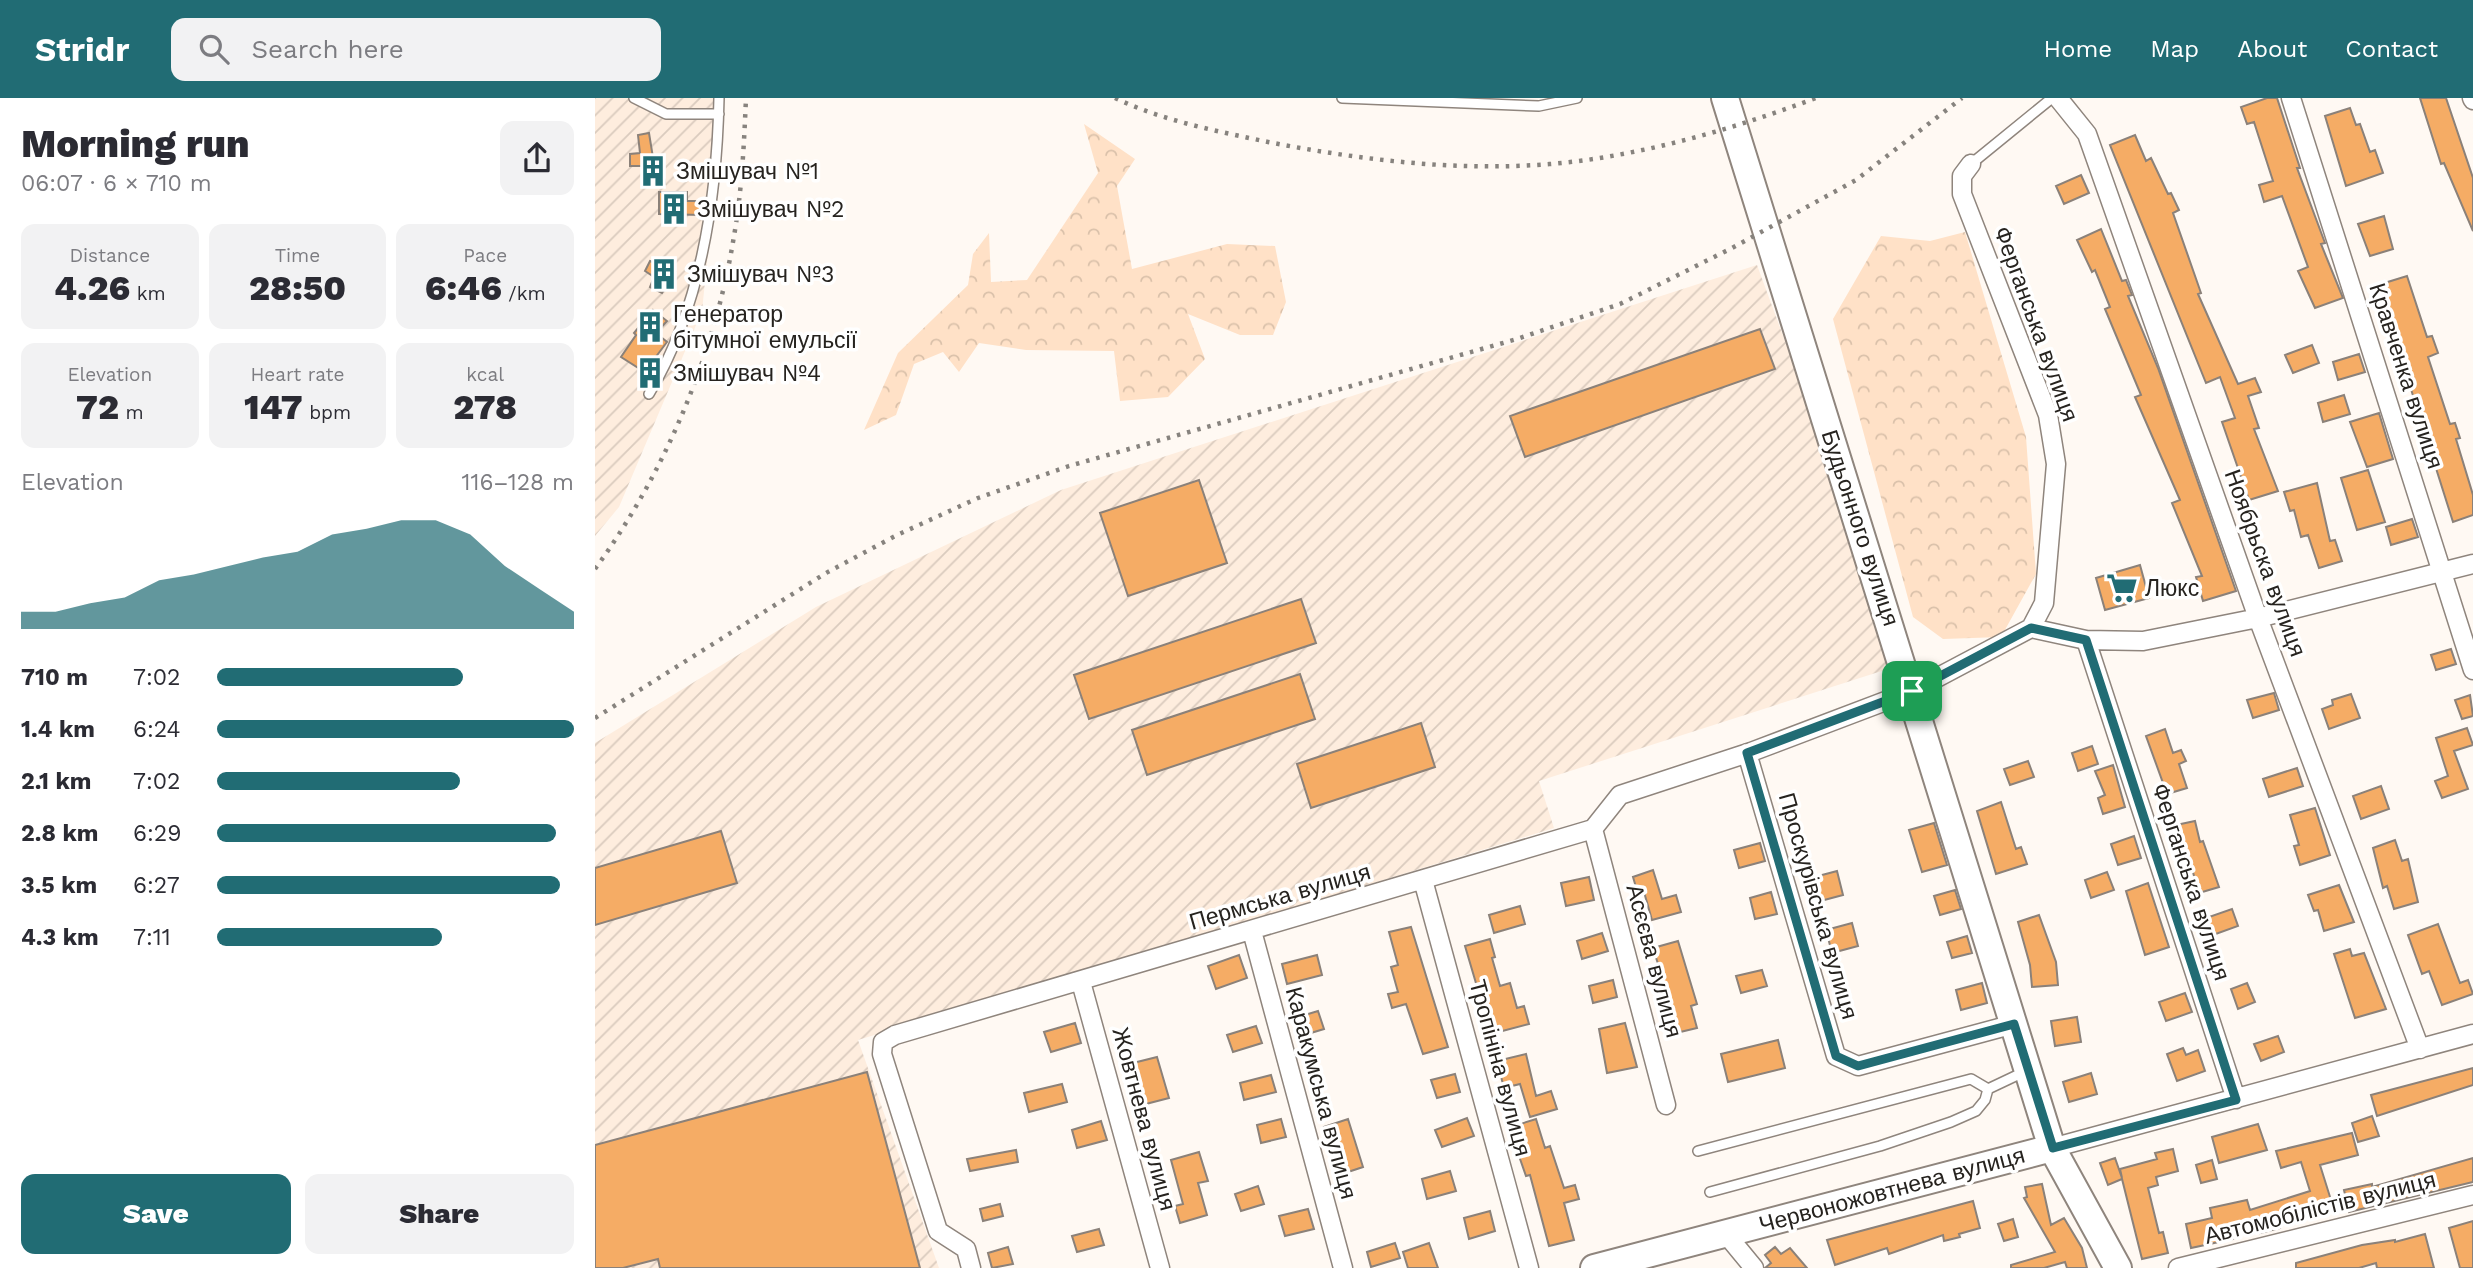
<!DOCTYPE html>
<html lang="en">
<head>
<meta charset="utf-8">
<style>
	:root { --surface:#fff; --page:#f2f2f3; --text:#2b2b33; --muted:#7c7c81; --accent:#216c74 }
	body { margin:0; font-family:"Work Sans",sans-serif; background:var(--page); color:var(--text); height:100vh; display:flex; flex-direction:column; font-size:26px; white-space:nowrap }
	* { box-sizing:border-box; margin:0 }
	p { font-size:23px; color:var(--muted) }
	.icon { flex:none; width:38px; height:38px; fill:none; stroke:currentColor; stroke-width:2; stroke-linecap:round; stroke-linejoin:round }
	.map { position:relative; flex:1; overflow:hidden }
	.details { display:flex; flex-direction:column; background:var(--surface); width:595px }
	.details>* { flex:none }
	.pin { position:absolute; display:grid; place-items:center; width:60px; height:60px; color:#fff; margin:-30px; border-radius:14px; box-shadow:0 4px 10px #0006 }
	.round { display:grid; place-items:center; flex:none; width:74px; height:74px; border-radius:14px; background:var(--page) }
	.head { display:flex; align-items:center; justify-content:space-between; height:119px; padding:0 21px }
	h1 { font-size:38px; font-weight:800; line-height:52px }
	.figures { display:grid; grid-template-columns:repeat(3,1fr); gap:10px; height:119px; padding:7px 21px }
	.figures div { display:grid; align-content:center; border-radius:14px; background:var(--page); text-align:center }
	.figures b { font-size:35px; font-weight:800 }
	.figures small { font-size:19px; font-weight:400 }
	.figures p { font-size:19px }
	.chart { height:196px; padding:14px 21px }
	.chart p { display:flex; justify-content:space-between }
	.chart svg { width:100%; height:126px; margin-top:7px; fill:var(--accent); opacity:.7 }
	.action { display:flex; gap:14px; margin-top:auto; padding:14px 21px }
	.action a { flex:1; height:80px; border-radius:14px; background:var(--accent); color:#fff; font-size:28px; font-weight:800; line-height:80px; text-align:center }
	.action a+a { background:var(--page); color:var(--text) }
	ul { padding:0 21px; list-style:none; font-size:23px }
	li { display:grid; grid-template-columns:112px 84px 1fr; align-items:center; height:52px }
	li i { height:18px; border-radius:9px; background:var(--accent) }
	header { display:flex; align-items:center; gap:42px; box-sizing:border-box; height:98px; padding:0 35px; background:var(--accent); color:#fff }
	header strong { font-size:33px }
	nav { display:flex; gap:38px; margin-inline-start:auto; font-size:24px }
	.search { width:490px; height:63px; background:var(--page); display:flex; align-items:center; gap:18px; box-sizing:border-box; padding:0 24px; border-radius:14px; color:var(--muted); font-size:26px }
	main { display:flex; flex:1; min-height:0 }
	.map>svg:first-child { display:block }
	.industrial { fill:url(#industrial-furrows) }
	.forest { fill:url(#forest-crowns) }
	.building { fill:#f5ac65; stroke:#8b8179; stroke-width:2 }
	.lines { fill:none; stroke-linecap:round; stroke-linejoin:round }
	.lane-casing { stroke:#8f857d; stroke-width:12 }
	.street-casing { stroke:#8f857d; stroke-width:21 }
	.secondary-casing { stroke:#8f857d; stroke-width:30 }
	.lane { stroke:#fff; stroke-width:9 }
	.street { stroke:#fff; stroke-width:18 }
	.secondary { stroke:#fff; stroke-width:26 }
	.rail { stroke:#87837e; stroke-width:4.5; stroke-dasharray:3.5 7; stroke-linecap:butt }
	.route-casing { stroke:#fff; stroke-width:14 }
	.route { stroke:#216c74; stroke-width:9 }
	.labels { text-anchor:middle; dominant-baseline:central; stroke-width:7; stroke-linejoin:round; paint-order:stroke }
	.poi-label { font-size:23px; fill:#26231f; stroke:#fff; text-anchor:start }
	.street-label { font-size:23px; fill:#26231f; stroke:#fff }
</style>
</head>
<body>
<header>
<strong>Stridr</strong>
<div class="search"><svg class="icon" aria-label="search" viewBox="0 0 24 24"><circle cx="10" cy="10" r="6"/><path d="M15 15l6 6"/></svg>Search here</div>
<nav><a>Home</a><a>Map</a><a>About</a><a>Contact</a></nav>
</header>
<main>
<section class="details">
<div class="head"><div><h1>Morning run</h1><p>06:07 · 6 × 710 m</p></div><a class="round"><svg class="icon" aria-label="share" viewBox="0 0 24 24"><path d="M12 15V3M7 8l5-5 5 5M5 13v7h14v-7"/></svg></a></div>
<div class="figures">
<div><p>Distance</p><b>4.26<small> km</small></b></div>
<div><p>Time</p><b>28:50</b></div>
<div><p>Pace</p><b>6:46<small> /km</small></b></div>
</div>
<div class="figures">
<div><p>Elevation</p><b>72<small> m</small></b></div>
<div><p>Heart rate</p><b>147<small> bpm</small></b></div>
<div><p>kcal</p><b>278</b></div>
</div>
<div class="chart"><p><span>Elevation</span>116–128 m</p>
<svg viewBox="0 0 160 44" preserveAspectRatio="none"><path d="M0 44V38L10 38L20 35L30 33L40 27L50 25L60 22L70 19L80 17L90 11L100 9L110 6L120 6L130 11L140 22L150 30L160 38V44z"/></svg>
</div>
<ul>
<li><b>710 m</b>7:02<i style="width:69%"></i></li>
<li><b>1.4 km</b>6:24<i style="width:100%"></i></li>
<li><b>2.1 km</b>7:02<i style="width:68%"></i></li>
<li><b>2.8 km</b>6:29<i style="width:95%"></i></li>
<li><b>3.5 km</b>6:27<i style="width:96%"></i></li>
<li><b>4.3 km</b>7:11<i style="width:63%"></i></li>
</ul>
<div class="action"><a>Save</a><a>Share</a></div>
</section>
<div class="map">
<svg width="1878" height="1170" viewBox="0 0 1878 1170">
	<defs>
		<pattern id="industrial-furrows" width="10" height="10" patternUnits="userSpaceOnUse" patternTransform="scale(1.75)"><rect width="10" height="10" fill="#feedde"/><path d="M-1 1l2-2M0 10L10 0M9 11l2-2" fill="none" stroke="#dacbbe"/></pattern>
		<pattern id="forest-crowns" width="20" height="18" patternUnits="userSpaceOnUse" patternTransform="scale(1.75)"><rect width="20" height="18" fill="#ffe1c7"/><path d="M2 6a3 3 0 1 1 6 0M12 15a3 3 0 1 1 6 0" fill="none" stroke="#dac1aa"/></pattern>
	</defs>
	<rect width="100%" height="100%" fill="#fff9f3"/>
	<!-- industrial -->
	<path class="industrial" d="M0,0H129L107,213L24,409L0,438Z
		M1162,167L1201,273L1296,570L944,683L959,730L263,942L344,1170H0V645L221,509L466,392Z"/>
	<!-- forest -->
	<path class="forest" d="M489,26L540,61L522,88L537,171L632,146L680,148L691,204L678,237H645L593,216L610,261L573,299L525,303L519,253L431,252L384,245L364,274L348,254L319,266L301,317L269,332L303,255L373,187L378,156L394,135L396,184L432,182L503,75Z
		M1370,134L1431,339L1441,476L1406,539L1348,541L1318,519L1238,221L1286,138L1335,143Z"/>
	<!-- building -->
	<path class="building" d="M1672,0H1682L1705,70H1702L1730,145L1726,146L1748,200L1720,210L1703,173L1713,169L1687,98L1669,104L1664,87L1678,83L1659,24L1652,26L1646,9Z
		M1825,0H1851L1878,80V133L1849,65L1846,66Z
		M1755,10L1761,27L1765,26L1775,54L1780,52L1788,75L1751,88L1730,18Z
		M54,35L59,66H67L70,86H49L47,68H35V56L45,55L43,37Z
		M1540,37L1551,63L1556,60L1573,96L1576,95L1584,112L1578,115L1606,195L1603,196L1643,286L1660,280L1666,294L1653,298L1664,330L1659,331L1683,393L1654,402L1627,324L1640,320L1625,279L1611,285L1515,47Z
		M1486,77L1494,95L1469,106L1461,88Z
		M64,94H92V103H109L107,117L64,116Z
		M1789,118L1798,151L1775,158L1763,126Z
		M1506,131L1527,183L1531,182L1537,197L1533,198L1563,270L1641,493L1608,503L1601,479L1607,478L1577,405L1585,402L1540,299L1546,297L1510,211L1515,209L1500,172L1497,174L1482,142Z
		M55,163L80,174L67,195L55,189L59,179L50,173Z
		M1812,178L1832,239L1837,238L1843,255L1833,259L1855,326L1860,325L1865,340L1861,341L1878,397V417L1858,424L1783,187Z
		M58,212L72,223L61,235L72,244L60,260L64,263L56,278L26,259L41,237L39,235Z
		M1165,231L1180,271L930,359L915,318Z
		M1717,247L1724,265L1698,275L1690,257Z
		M1764,256L1770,274L1743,282L1738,264Z
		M1749,297L1755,316L1728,324L1723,305Z
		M1784,315L1798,361L1772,369L1755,324Z
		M1773,372L1790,424L1762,432L1746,380Z
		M604,382L632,465L533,498L505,415Z
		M1722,385L1735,443L1740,442L1747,463L1724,470L1713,437L1706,439L1699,412L1695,413L1689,394Z
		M1817,421L1823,439L1796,447L1791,429Z
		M1545,467L1554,500L1510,512L1501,480Z
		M706,501L721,545L494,621L479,577Z
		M1856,551L1861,566L1841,572L1836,557Z
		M705,576L720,621L552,677L537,632Z
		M1679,595L1684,612L1658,620L1652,602Z
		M1756,596L1765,620L1734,631L1727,611L1738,607L1737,602Z
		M1875,597L1878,618L1867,621L1860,602Z
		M826,625L840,669L716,710L702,666Z
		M1872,630L1878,647L1859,653L1873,691L1847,700L1840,683L1853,678L1841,640Z
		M1570,631L1578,655L1586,652L1591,663L1584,666L1592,690L1572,696L1551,638Z
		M1497,648L1503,666L1483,673L1477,655Z
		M1433,663L1439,679L1415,687L1409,671Z
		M1518,667L1530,709L1508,716L1503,700L1510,697L1500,673Z
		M1702,670L1708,688L1674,699L1668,681Z
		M1786,688L1794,711L1766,721L1758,698Z
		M1406,704L1421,751L1426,749L1432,766L1401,776L1382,713Z
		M1720,710L1735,757L1705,767L1699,748L1704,747L1695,717Z
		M1600,723L1605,744L1608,743L1624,789L1604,795L1597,771L1593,772L1581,727Z
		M1339,725L1352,767L1327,774L1314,732Z
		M126,733L142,785L0,827V770Z
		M1539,738L1546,760L1523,767L1516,746Z
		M1800,742L1807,763L1813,761L1823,804L1799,811L1792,788L1788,790L1778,750Z
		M1165,745L1170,763L1144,770L1139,752Z
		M1058,772L1067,801L1081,797L1086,814L1057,822L1049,794L1043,796L1038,779Z
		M1242,773L1248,797L1218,805L1212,781Z
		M1512,774L1519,792L1496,800L1490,782Z
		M994,779L999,802L971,808L966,785Z
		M1553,785L1574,849L1550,857L1531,793Z
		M1744,787L1759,824L1729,833L1723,812L1719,813L1713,797Z
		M1360,792L1366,811L1345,817L1339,798Z
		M1176,794L1182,816L1160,821L1155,800Z
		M925,808L930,826L899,835L894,817Z
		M1637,811L1643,828L1618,837L1611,820Z
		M1444,817L1461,864L1463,887L1437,889L1435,867L1423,824Z
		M1257,825L1263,848L1237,855L1231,832Z
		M1843,826L1865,885L1873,882L1878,896L1847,907L1834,873L1827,876L1813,837Z
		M816,829L853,949L828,956L811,906L797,910L793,896L803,894L796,869L803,867L794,834Z
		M1007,835L1013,853L987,861L982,843Z
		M1372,838L1377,855L1357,860L1352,844Z
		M895,841L900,859L897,860L905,888L915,885L922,910L929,908L934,926L896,936L870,848Z
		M1083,843L1102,906L1096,908L1102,930L1081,935L1077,921L1080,920L1058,850Z
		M1755,851L1757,858L1769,855L1791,911L1760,920L1739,856Z
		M644,857L652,880L621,891L613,868Z
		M722,857L727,877L692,886L687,866Z
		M1167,872L1172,888L1146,895L1141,878Z
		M1018,882L1022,899L998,905L994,888Z
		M1387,885L1392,905L1366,912L1361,892Z
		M1652,885L1660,904L1643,911L1636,891Z
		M1590,895L1597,914L1571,923L1564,904Z
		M723,913L729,931L706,938L700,920Z
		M1482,919L1486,944L1460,948L1456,923Z
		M480,925L486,945L456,954L449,934Z
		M1030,925L1042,969L1012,975L1004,931Z
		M661,928L667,945L638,954L632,937Z
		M1683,938L1689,954L1666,963L1659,946Z
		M1183,942L1190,970L1133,984L1126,956Z
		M1588,950L1591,957L1603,952L1610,973L1582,983L1572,956Z
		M931,956L941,998L956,993L962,1011L935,1019L925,986L909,990L902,963Z
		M562,959L574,1000L547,1007L534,966Z
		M1878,970V987L1782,1018L1776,997Z
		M272,974L325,1170H65L63,1161L28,1170H0V1047Z
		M1496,975L1502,996L1474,1004L1468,984Z
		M860,976L865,994L842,1000L836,982Z
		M676,977L681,994L649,1002L645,985Z
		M467,986L472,1004L434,1014L429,995Z
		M1777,1018L1784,1038L1763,1044L1757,1025Z
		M872,1020L879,1038L847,1049L840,1032Z
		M686,1021L691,1039L666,1045L662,1027Z
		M753,1021L768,1069L744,1077L729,1029Z
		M941,1021L950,1050L955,1048L969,1090L980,1087L984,1101L969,1105L979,1142L954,1148L935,1077L931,1078L924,1058L928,1057L919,1028Z
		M506,1023L512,1042L482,1050L477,1032Z
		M1663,1026L1672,1052L1624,1065L1617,1039Z
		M1757,1035L1763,1057L1725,1067L1736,1102L1713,1110L1715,1117L1684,1125L1685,1130L1665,1135L1662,1124L1636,1130L1638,1141L1596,1150L1591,1126L1617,1120L1615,1110L1652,1102L1655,1112L1715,1093L1706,1064L1686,1070L1681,1053Z
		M1578,1051L1583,1073L1561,1079L1563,1087L1553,1090L1564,1135L1568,1134L1573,1155L1547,1161L1527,1081L1513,1087L1505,1065L1520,1060L1527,1080L1525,1071L1562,1061L1560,1055Z
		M421,1052L423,1064L375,1073L372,1061Z
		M604,1054L613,1083L603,1085L612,1117L585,1125L580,1108L588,1106L576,1062Z
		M1878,1060V1084L1754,1114L1749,1092L1777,1086V1089Z
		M1617,1062L1622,1081L1606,1085L1601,1067Z
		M855,1073L861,1093L832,1101L827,1081Z
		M1447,1086L1456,1127L1469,1120L1487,1150L1492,1170H1472L1470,1164L1449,1170H1416V1167L1460,1154L1429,1100L1432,1099L1430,1089Z
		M663,1088L669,1106L646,1113L640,1096Z
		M1378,1103L1385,1130L1364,1136L1365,1139L1349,1143L1348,1137L1294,1156L1292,1150L1240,1167L1232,1142Z
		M405,1106L408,1118L388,1123L385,1111Z
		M713,1111L719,1131L690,1138L684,1118Z
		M895,1113L900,1133L874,1141L869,1120Z
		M1418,1121L1423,1139L1409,1143L1403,1126Z
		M1878,1123V1170H1865L1854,1130Z
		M504,1131L509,1147L482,1154L477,1138Z
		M1830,1136L1839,1170H1782L1781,1165L1764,1170H1701V1165L1767,1147L1800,1142V1144Z
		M800,1145L805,1160L776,1169L772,1154Z
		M834,1145L843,1170H813L808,1154Z
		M413,1149L418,1166L397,1170L393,1155Z
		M1180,1149L1186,1156L1195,1150L1212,1170H1170L1176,1165L1170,1157Z"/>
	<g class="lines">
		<defs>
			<path id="lane" d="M39,0L71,16H124
				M747,0L944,8L982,0
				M1376,66L1457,0
				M54,296C106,210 122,100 124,0
				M1103,1053L1376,981L1393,991L1431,973
				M1115,1094L1285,1048L1356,1024L1381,1013L1390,1002L1393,991"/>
			<path id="street" d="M1463,0L1492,36L1663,520L1825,951
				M1696,0L1878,572
				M1877,0L1878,2
				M1376,66L1367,78V96L1453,317L1461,366L1449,505L1436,530
				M1491,542L1641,1001
				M1152,655L1241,958L1263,968L1419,926
				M998,731L1071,1007
				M828,782L934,1170
				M657,833L748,1170
				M486,884L565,1170
				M1457,1050L1878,936
				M1131,1136L1159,1170
				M376,1170L371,1151L343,1133L287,956L288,944L300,937L998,731L1025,697L1156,654L1317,593L1436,530L1491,542L1548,543L1663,520L1878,466
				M1583,1170L1878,1097"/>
			<path id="secondary" d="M1130,0L1457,1050L1523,1170
				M999,1170L1457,1050"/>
		</defs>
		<!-- lane casing -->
		<use href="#lane" class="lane-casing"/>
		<!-- street casing -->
		<use href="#street" class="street-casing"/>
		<!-- secondary casing -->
		<use href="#secondary" class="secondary-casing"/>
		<!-- lane -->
		<use href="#lane" class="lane"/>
		<!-- street -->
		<use href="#street" class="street"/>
		<!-- secondary -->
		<use href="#secondary" class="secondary"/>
		<!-- rail -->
		<path class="rail" d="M520,0C568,23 622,33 673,44C787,66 907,79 1022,57C1089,45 1157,24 1221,0
			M0,471C70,375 120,256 139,138C147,92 149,46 151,0
			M0,620L231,475L302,437L383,400L474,368L922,241L1025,206L1137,150L1261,82L1367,0"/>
	</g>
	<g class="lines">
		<defs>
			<path id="route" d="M1436,530L1491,542L1641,1002L1458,1050L1419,926L1263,968L1241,958L1152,655L1317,593Z"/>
		</defs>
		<!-- route casing -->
		<use href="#route" class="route-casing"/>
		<!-- route -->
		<use href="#route" class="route"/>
	</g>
	<!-- icons -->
	<defs>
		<symbol id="building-bare" viewBox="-9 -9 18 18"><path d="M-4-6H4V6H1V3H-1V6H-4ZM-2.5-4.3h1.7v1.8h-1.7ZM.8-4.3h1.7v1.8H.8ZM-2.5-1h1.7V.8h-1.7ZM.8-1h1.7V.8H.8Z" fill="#216c74" stroke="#fff" stroke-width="2.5" paint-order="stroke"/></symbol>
		<symbol id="supermarket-bare" viewBox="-9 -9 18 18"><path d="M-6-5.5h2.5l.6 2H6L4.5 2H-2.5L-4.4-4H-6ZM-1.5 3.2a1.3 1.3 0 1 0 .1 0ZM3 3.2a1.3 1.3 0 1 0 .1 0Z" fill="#216c74" stroke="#fff" stroke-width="2.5" paint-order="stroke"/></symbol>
	</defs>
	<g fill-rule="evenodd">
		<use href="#building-bare" x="36" y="51" width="44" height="44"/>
		<use href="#building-bare" x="57" y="89" width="44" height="44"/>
		<use href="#building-bare" x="47" y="154" width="44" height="44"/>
		<use href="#building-bare" x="33" y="207" width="44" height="44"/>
		<use href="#building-bare" x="33" y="253" width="44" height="44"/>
		<use href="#supermarket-bare" x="1505" y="468" width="44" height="44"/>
	</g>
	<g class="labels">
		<!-- poi labels -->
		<g class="poi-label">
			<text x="81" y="73">Змішувач №1</text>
			<text x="102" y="111">Змішувач №2</text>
			<text x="92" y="176">Змішувач №3</text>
			<text x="78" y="216">Генератор<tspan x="78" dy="26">бітумної емульсії</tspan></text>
			<text x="78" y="275">Змішувач №4</text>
			<text x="1550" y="490">Люкс</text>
		</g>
		<!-- street labels -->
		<g class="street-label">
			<text transform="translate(1441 226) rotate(70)">Ферганська вулиця</text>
			<text transform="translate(1811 278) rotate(72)">Кравченка вулиця</text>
			<text transform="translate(1265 430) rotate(72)">Будьонного вулиця</text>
			<text transform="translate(1670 465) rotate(70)">Ноябрьска вулиця</text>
			<text transform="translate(1596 784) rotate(72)">Ферганська вулиця</text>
			<text transform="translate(685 799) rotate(-16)">Пермська вулиця</text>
			<text transform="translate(1223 808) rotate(74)">Проскурівська вулиця</text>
			<text transform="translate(1059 863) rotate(75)">Асєєва вулиця</text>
			<text transform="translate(905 970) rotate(75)">Тропініна вулиця</text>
			<text transform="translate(726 995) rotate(75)">Каракумська вулиця</text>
			<text transform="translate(549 1021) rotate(75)">Жовтнева вулиця</text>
			<text transform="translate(1297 1092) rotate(-15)">Червоножовтнева вулиця</text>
			<text transform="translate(1725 1110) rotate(-14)">Автомобілістів вулиця</text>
		</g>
	</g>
</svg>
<div class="pin" style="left:1317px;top:593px;background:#1e9e55"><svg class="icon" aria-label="arrive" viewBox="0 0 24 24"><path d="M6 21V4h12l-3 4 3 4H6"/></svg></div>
</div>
</main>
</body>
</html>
